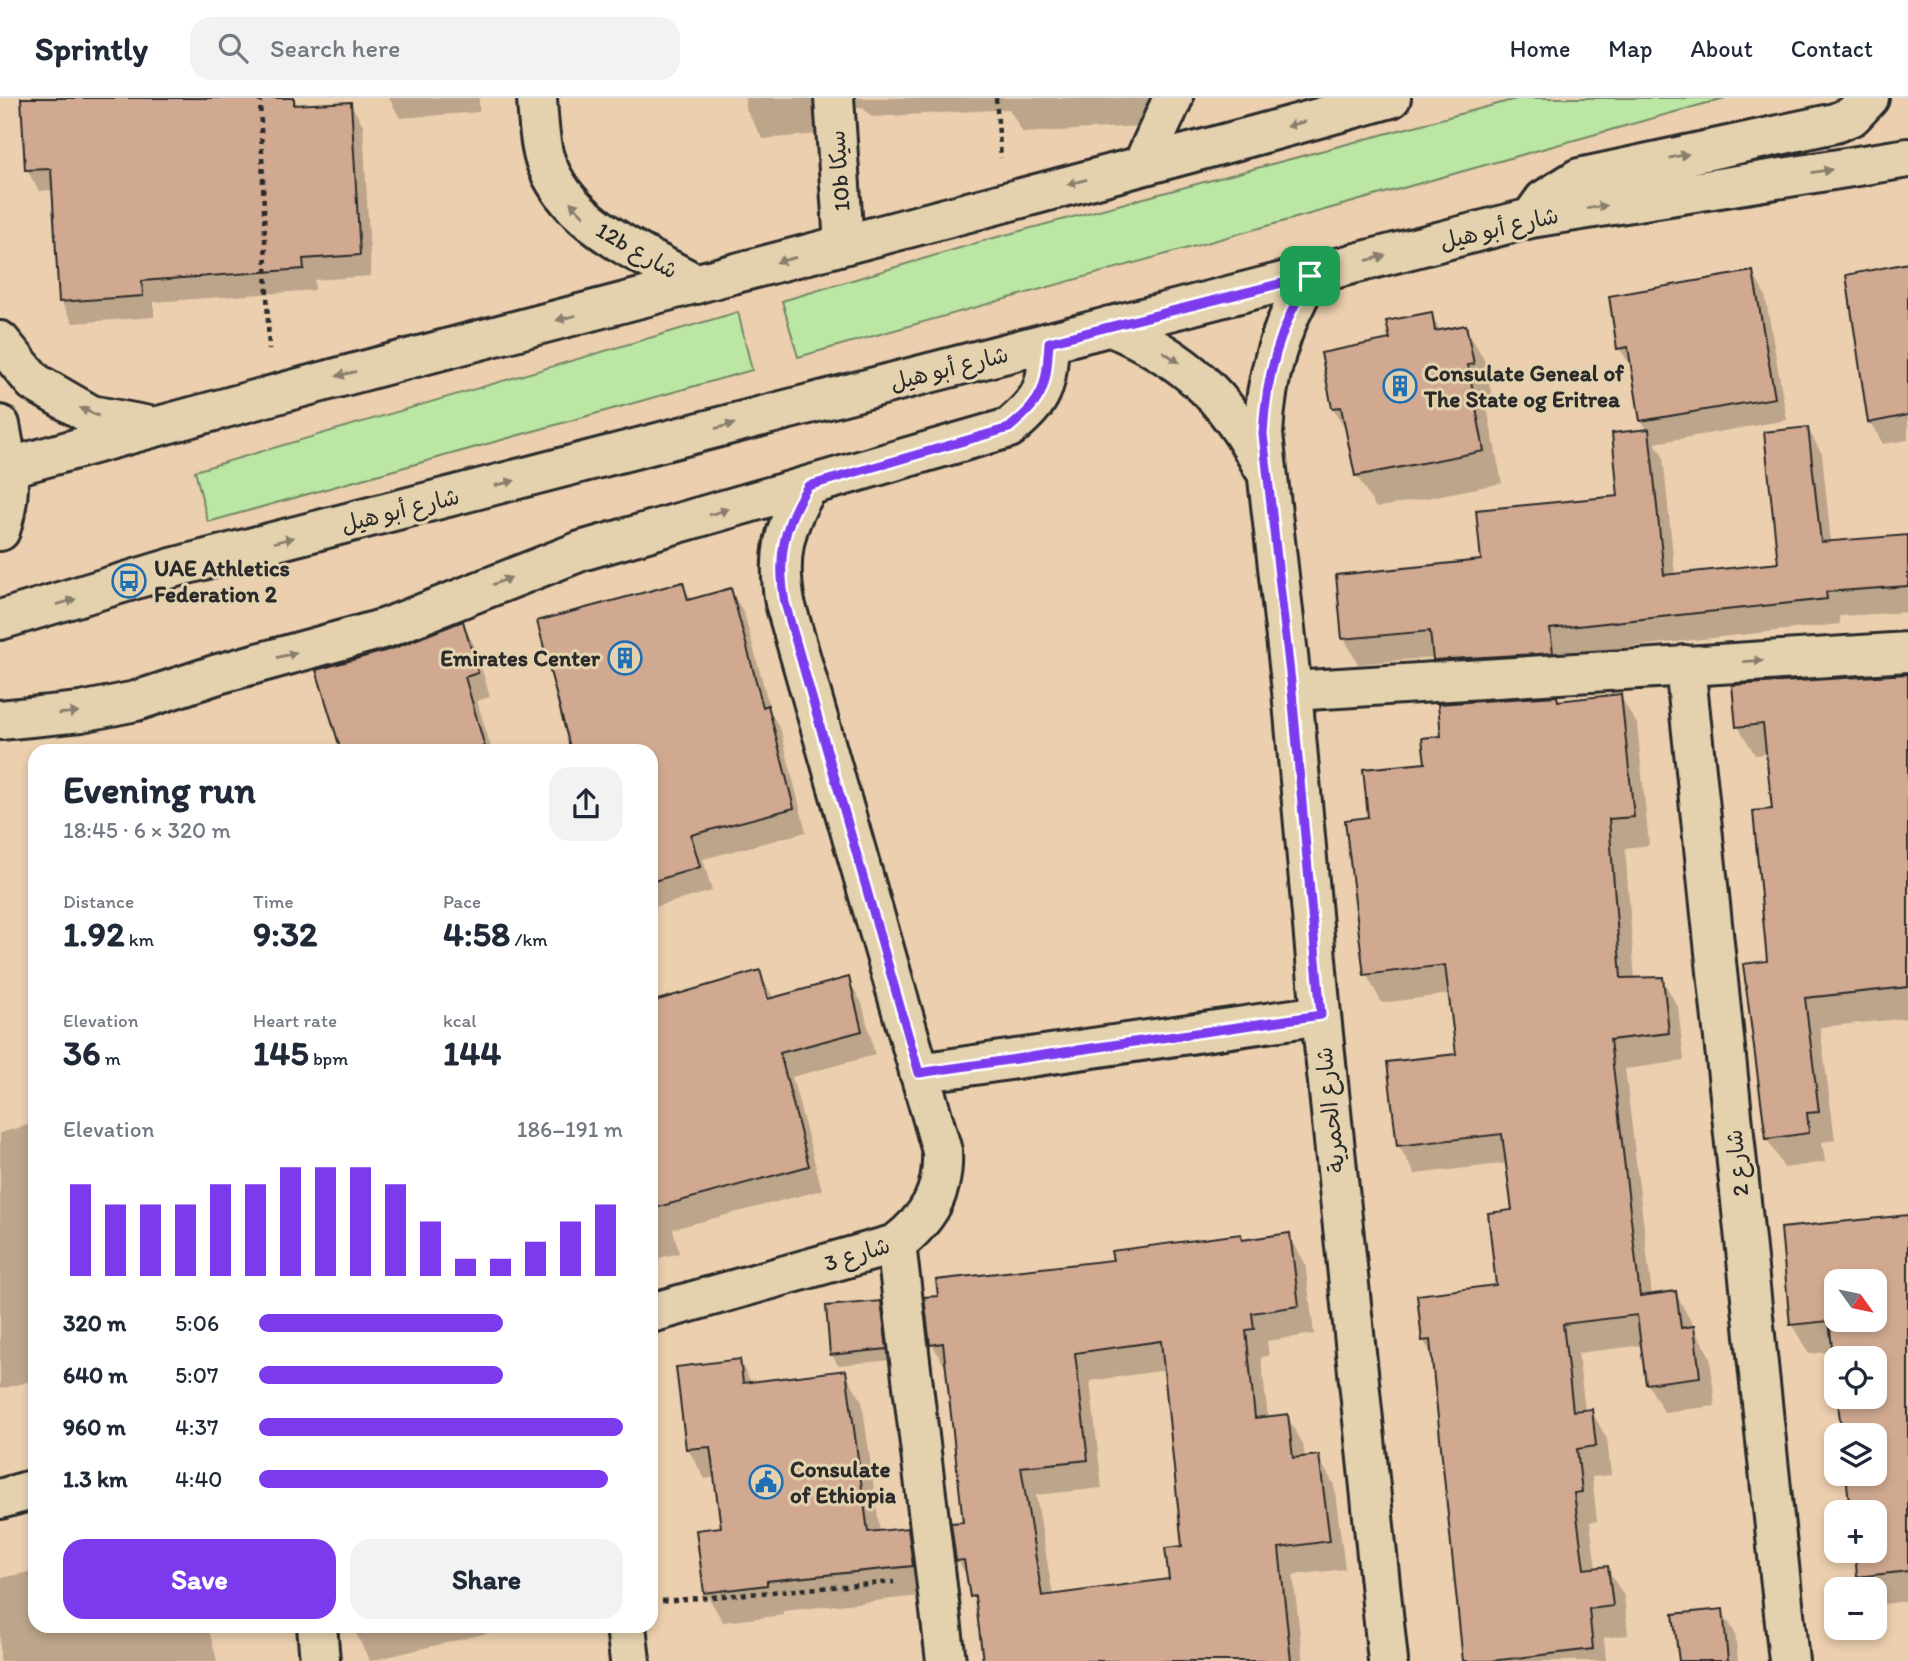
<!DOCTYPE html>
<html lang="en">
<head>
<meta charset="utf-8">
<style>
	:root { --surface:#fff; --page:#f2f2f3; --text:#1f2937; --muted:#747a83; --line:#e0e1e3; --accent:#7c3aed }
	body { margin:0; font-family:Itim,"Playpen Sans Arabic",sans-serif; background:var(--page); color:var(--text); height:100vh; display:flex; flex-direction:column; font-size:26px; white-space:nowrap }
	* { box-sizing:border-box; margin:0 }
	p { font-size:23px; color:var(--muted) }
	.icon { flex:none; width:38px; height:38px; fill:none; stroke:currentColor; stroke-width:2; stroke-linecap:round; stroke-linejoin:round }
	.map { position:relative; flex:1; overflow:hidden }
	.side { position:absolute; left:28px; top:646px; width:630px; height:889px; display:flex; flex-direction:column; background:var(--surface); border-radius:21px; box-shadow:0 4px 10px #0003 }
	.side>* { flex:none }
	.needle { width:46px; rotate:123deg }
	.controls { position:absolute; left:1824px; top:1171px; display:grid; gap:14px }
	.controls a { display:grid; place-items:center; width:63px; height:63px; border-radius:14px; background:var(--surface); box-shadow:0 4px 10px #0003; font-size:35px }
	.pin { position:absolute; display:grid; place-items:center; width:60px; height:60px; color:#fff; margin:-30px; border-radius:14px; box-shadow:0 4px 10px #0006 }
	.round { display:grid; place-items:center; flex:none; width:74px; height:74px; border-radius:21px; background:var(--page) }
	.summary { display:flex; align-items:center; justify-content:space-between; height:119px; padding:0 35px }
	h1 { font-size:38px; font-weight:700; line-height:52px }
	.metrics { display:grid; grid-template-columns:repeat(3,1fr); gap:10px; height:119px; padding:7px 35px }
	.metrics div { display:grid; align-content:center }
	.metrics b { font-size:35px; font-weight:700 }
	.metrics small { font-size:19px; font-weight:400 }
	.metrics p { font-size:19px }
	.chart { height:196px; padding:14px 35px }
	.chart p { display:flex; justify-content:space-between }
	.chart svg { width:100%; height:126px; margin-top:7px; stroke:var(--accent); stroke-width:6 }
	.action { display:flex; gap:14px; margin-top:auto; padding:14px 35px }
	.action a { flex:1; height:80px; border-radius:21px; background:var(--accent); color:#fff; font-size:28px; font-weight:700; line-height:80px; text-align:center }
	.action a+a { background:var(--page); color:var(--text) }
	ul { padding:0 35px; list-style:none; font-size:23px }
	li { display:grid; grid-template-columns:112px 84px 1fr; align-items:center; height:52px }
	li i { height:18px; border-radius:9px; background:var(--accent) }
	header { display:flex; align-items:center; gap:42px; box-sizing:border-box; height:98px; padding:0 35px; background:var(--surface); border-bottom:2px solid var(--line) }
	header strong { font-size:33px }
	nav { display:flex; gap:38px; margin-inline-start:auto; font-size:24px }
	.search { width:490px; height:63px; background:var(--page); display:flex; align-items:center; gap:18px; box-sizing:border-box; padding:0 24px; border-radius:21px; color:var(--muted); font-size:26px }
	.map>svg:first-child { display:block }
	.green { fill:#bce6a3; stroke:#748867; stroke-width:2 }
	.shadow { fill:#0003; fill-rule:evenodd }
	.building { fill:#d1a991; stroke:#2b2b2b; stroke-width:2; fill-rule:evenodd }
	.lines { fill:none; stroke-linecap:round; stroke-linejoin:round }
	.minor-casing { stroke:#2b2b2b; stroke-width:44 }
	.major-casing { stroke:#2b2b2b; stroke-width:44 }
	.path { stroke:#2b2b2b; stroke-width:4.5; stroke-dasharray:5 5; stroke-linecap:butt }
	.minor { stroke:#e4d2af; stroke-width:38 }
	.major { stroke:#e4d2af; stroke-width:38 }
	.oneway { fill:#887e6d }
	.route-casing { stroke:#fff; stroke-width:14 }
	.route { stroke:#7c3aed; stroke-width:9 }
	.labels { text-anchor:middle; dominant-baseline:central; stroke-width:6; stroke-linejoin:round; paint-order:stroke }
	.street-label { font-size:23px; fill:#2b2b2b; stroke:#e4d2af }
	.poi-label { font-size:23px; font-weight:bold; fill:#2b2b2b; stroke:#e4d2af; text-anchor:start }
</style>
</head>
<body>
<header>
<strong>Sprintly</strong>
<div class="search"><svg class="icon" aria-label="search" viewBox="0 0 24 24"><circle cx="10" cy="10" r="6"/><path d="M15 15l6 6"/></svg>Search here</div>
<nav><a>Home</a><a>Map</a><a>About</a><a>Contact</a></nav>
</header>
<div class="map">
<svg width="1908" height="1563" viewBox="0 0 1908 1563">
	<rect width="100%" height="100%" fill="#ebcfae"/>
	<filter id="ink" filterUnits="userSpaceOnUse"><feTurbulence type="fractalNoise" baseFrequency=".0143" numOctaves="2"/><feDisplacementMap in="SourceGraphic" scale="14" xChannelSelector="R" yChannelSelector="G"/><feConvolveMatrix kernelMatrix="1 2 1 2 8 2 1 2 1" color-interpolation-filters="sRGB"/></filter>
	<g filter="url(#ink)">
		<!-- green -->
		<path class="green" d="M1520,0H1725L798,259L782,203L990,141Z
			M738,214L752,272L208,424L195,373Z"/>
		<!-- shadow -->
		<path class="shadow" d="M23,0H294L299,8L350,5L363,27L371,178L314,182L315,192L154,204V219L73,225L61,203L54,92L39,93L27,72Z
			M389,0H479V14L400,20Z
			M745,0H1156L1157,27L1023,35L1009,11L872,19L863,10L849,7L829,35L763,41L746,12Z
			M1908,167V342L1883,346L1870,324Z
			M1753,175L1765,197L1787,322L1655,345L1663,358L1675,478L1780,466L1808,331L1822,356L1831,445L1908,439V514L1839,518L1840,526L1564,556L1566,580L1449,587L1435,559L1358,566L1344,540L1483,464L1620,400L1648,333L1642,323L1634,272L1619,250Z
			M1431,216L1441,234L1465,229L1484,261L1492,299L1485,300L1502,385L1376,410L1357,378L1348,336L1333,310L1392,243Z
			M682,486L692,503L730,492L744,515L771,615L781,633L806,734L703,761L712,793L651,810V653Z
			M462,525L475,549L490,599L477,603L492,653H343L392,553Z
			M1908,578V920L1820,929L1835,1042L1822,1044L1825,1064L1784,1070L1767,1041L1774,713L1768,656L1755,657L1738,628Z
			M1620,598L1637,626L1649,747L1625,750L1635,882L1662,881L1678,909L1684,963L1625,971L1652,1198L1675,1194L1710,1259L1715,1308L1664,1314L1648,1286L1643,1247L1578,1255L1585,1313L1591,1312L1607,1341L1611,1377L1592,1379L1597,1423L1590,1424L1596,1471L1607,1470L1624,1498L1628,1537L1604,1540L1606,1563H1464L1434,1261L1424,1243L1419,1198L1498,1188L1514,1113L1508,1065L1415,1076L1399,1048L1389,966L1458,957L1450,896L1382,905L1366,876L1370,721L1427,667L1443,640L1556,600L1559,604Z
			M759,874L774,901L848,881L862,905L875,957L792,979L822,1092L673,1131L679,1155L651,1162V906Z
			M35,1025V1282L0,1291V1035Z
			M1908,1119V1503L1876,1507L1874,1491H1867L1859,1478L1874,1452V1414H1852L1848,1376H1874V1337H1843L1874,1298V1260L1834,1253L1809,1256L1792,1227L1783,1132ZM1836,1183H1874V1222H1836Z
			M1289,1137L1305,1165L1314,1236L1267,1243L1269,1258L1261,1259L1268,1320L1287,1318L1303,1346L1305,1361L1318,1359L1334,1387L1345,1471L1293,1477L1303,1563H985L978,1509L972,1498L969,1482L958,1462L965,1425L948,1274L932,1246L1115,1164L1240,1138L1244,1144ZM1166,1272L1184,1450L1171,1483L1053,1498L1036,1397L1102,1390L1090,1283Z
			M880,1205L886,1216L892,1262L838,1267L832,1257Z
			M739,1262L752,1286L845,1274L862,1303L880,1434L907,1432L924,1461L929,1497L783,1513V1517L723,1524L706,1495L723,1430L716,1379L705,1381L688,1351Z
			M35,1473V1528H208L217,1563H0V1480Z
			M1722,1513L1735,1535L1738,1563H1680Z
			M352,1528H499L500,1532L370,1563Z"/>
		<!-- building -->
		<path class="building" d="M21,0H294V7L351,4L360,157L303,161L304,171L142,183L143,198L59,204L51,71L25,72Z
			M1908,165V317L1868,325L1846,177Z
			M1753,173L1775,300L1640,323L1628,249L1617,251L1609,198Z
			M1432,214L1435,233L1466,227L1474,266L1468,267L1484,353L1355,378L1341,309L1332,310L1321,255L1390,241L1386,223Z
			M1808,329L1821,444L1908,437V488L1826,494L1827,501L1550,531L1553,555L1433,562L1430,533L1342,541L1336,477L1481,462L1476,412L1618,398L1612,335L1649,331L1664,477L1778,465L1764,334Z
			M683,484L688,502L731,490L763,609L768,607L794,710L691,737L700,769L651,784V653H571L537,523Z
			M463,523L478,575L465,579L486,653H341L316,572L392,551Z
			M1908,576V889L1805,900L1819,1014L1807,1015L1809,1035L1766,1041L1743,866L1767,863L1753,713L1772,711L1763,626L1736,629L1732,587Z
			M1621,596L1634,719L1609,721L1621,880L1663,879L1669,935L1610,942L1640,1198L1676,1193L1681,1230L1694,1228L1700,1279L1646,1286L1637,1217L1563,1226L1573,1313L1592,1311L1596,1348L1577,1351L1582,1394L1574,1395L1584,1471L1608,1468L1613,1508L1589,1511L1593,1551L1491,1563H1463L1430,1242L1422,1243L1417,1197L1496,1187L1488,1115L1512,1112L1502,1036L1397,1048L1387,964L1456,956L1445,867L1364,877L1345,722L1368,719L1363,671L1425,665L1422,640L1441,638L1438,606L1557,598L1558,603Z
			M760,872L768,901L849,879L862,933L780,955L809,1068L651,1111V904Z
			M1908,1117V1473L1857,1479L1855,1452H1874V1414H1850L1846,1376H1874V1337H1842L1837,1298H1874V1260H1836V1285L1829,1223L1790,1227L1781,1130ZM1836,1183H1874V1222H1836Z
			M1290,1135L1299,1208L1252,1215L1254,1231L1246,1232L1255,1320L1288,1316L1293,1360L1319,1357L1330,1443L1279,1450L1291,1563H983L975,1498L970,1499L964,1462L956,1463L951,1425L963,1424L943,1245L930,1247L924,1199L938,1198L936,1182L1113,1162L1111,1153L1241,1136L1242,1142ZM1161,1243L1182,1448L1165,1450L1169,1481L1042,1498L1021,1369L1088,1362L1075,1255Z
			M881,1203L887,1251L830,1257L826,1208Z
			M740,1261L743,1285L846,1272L868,1434L908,1430L913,1468L767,1483V1487L704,1495L696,1432L721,1429L710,1349L686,1351L676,1269Z
			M1723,1511L1728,1563H1679L1673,1516Z"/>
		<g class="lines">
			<defs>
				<path id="minor" d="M537,0C538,19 539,41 544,59C566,127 640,154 696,186
					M834,0L844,146
					M1143,66L1173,0
					M1310,178C1280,229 1266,277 1263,336L1292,593L1321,917L1388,1563
					M1110,228C1184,260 1225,297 1263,369
					M0,243L34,284L91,317L155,329
					M1685,567L1789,1563
					M1292,593L1908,554
					M0,622L81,614L136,603L218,576L386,530L581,453L1009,330C1045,300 1046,290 1049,244
					M919,975L1321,917
					M896,1146L946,1563
					M651,1215L896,1146C929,1120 944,1095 942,1053L785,505C777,460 783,427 809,388
					M0,1401L35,1391
					M317,1528L320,1563
					M626,1528L630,1563"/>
				<path id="major" d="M1531,120L1544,102L1579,80L1835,25L1852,18L1869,0
					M0,327C8,368 13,393 0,433
					M0,372C462,242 929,129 1391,0
					M0,522L172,470L1531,120L1908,60"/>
			</defs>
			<!-- minor casing -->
			<use href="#minor" class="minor-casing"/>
			<!-- major casing -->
			<use href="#major" class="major-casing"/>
			<!-- path -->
			<path class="path" d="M260,0L269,252
				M996,0L1001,60
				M662,1503L894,1484"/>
			<!-- minor -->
			<use href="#minor" class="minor"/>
			<!-- major -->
			<use href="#major" class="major"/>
		</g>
		<!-- one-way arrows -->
		<defs><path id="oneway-solid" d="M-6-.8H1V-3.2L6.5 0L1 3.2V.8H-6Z" transform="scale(1.75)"/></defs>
		<g class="oneway">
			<use href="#oneway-solid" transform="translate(1296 26) rotate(165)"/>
			<use href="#oneway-solid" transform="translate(1679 58) rotate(-12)"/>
			<use href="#oneway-solid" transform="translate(1822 73) rotate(-9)"/>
			<use href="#oneway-solid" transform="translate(1077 84) rotate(165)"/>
			<use href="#oneway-solid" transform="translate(1597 109) rotate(-9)"/>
			<use href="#oneway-solid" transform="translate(577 111) rotate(-134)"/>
			<use href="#oneway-solid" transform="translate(1376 160) rotate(-15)"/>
			<use href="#oneway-solid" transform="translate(786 162) rotate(165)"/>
			<use href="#oneway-solid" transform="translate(566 220) rotate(166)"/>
			<use href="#oneway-solid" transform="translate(1171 259) rotate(34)"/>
			<use href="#oneway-solid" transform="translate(346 276) rotate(166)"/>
			<use href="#oneway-solid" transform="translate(89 314) rotate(-157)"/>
			<use href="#oneway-solid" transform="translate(725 328) rotate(-14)"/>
			<use href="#oneway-solid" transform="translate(505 385) rotate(-14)"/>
			<use href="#oneway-solid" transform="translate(719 414) rotate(-16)"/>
			<use href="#oneway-solid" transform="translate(284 442) rotate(-14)"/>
			<use href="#oneway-solid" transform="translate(502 483) rotate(-21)"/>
			<use href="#oneway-solid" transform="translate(66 504) rotate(-16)"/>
			<use href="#oneway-solid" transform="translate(287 557) rotate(-15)"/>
			<use href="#oneway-solid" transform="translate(1753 563) rotate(-3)"/>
			<use href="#oneway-solid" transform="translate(68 615) rotate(-4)"/>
		</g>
	</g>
	<g class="lines" filter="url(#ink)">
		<defs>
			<path id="route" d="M1310,178C1280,229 1266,277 1263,336L1292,593L1321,917L919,975L785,505C777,460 783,427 808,388L1009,330C1045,300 1046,290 1049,244Z"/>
		</defs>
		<!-- route casing -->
		<use href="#route" class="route-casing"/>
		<!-- route -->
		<use href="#route" class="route"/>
	</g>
	<!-- icons -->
	<defs>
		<symbol id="building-ring" viewBox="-11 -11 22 22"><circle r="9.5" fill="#e4d2af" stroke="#1f6fb2" stroke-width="1.5"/><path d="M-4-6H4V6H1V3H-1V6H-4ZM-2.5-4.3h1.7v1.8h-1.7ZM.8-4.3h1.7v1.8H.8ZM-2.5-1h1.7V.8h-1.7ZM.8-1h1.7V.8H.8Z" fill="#1f6fb2"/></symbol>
		<symbol id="bus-ring" viewBox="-11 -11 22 22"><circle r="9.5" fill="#e4d2af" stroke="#1f6fb2" stroke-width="1.5"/><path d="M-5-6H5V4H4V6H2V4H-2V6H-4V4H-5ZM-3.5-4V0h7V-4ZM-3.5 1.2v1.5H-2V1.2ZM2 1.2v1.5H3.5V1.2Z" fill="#1f6fb2"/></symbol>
		<symbol id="civic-ring" viewBox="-11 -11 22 22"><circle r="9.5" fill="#e4d2af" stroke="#1f6fb2" stroke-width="1.5"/><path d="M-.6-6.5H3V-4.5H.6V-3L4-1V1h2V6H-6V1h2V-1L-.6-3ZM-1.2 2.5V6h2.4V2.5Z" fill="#1f6fb2"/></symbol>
	</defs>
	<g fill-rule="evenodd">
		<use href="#building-ring" x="1381" y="269" width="38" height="38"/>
		<use href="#bus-ring" x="110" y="464" width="38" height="38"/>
		<use href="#building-ring" x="606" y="541" width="38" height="38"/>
		<use href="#civic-ring" x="747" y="1365" width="38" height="38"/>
	</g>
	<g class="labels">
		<!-- street labels -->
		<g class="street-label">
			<text transform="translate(839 73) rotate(-94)">10b سيكا</text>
			<text transform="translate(1499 130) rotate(-13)">شارع أبو هيل</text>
			<text transform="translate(637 152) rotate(30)">12b شارع</text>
			<text transform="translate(949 270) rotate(-14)">شارع أبو هيل</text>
			<text transform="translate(400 412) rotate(-14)">شارع أبو هيل</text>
			<text transform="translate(1330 1012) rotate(-96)">شارع الحمرية</text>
			<text transform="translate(1737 1065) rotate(-96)">شارع 2</text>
			<text transform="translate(857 1156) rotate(-17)">شارع 3</text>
		</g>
		<!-- poi labels -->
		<g class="poi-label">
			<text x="1424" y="275">Consulate Geneal of<tspan x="1424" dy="26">The State og Eritrea</tspan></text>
			<text x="154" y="470">UAE Athletics<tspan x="154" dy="26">Federation 2</tspan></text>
			<text x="600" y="560" text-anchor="end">Emirates Center</text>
			<text x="790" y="1371">Consulate<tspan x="790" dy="26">of Ethiopia</tspan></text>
		</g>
	</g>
</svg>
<div class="controls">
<a><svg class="needle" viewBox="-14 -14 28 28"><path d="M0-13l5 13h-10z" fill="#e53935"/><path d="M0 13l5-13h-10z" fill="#747a83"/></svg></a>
<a><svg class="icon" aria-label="locate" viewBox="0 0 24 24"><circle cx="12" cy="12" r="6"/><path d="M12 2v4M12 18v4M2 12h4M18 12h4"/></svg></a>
<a><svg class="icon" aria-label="layers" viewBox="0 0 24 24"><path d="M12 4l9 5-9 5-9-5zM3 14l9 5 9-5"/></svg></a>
<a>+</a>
<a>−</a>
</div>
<div class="pin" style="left:1310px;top:178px;background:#1e9e55"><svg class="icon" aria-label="arrive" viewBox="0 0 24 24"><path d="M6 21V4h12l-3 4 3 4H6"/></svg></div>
<section class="side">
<div class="summary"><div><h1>Evening run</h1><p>18:45 · 6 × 320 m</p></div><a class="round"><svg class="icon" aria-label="share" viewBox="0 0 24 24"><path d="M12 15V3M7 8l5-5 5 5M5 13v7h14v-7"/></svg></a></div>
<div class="metrics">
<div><p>Distance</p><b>1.92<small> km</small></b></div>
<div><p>Time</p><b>9:32</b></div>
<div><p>Pace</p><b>4:58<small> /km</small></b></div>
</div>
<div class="metrics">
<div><p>Elevation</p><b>36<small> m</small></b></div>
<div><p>Heart rate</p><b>145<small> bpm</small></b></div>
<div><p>kcal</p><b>144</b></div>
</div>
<div class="chart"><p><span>Elevation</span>186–191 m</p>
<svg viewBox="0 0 160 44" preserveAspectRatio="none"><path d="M5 44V12M15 44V19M25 44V19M35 44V19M45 44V12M55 44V12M65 44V6M75 44V6M85 44V6M95 44V12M105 44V25M115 44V38M125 44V38M135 44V32M145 44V25M155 44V19"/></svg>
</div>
<ul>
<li><b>320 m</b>5:06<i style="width:67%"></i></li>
<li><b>640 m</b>5:07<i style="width:67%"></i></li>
<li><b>960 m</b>4:37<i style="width:100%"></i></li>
<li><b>1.3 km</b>4:40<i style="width:96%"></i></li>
</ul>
<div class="action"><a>Save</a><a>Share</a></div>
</section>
</div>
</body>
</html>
